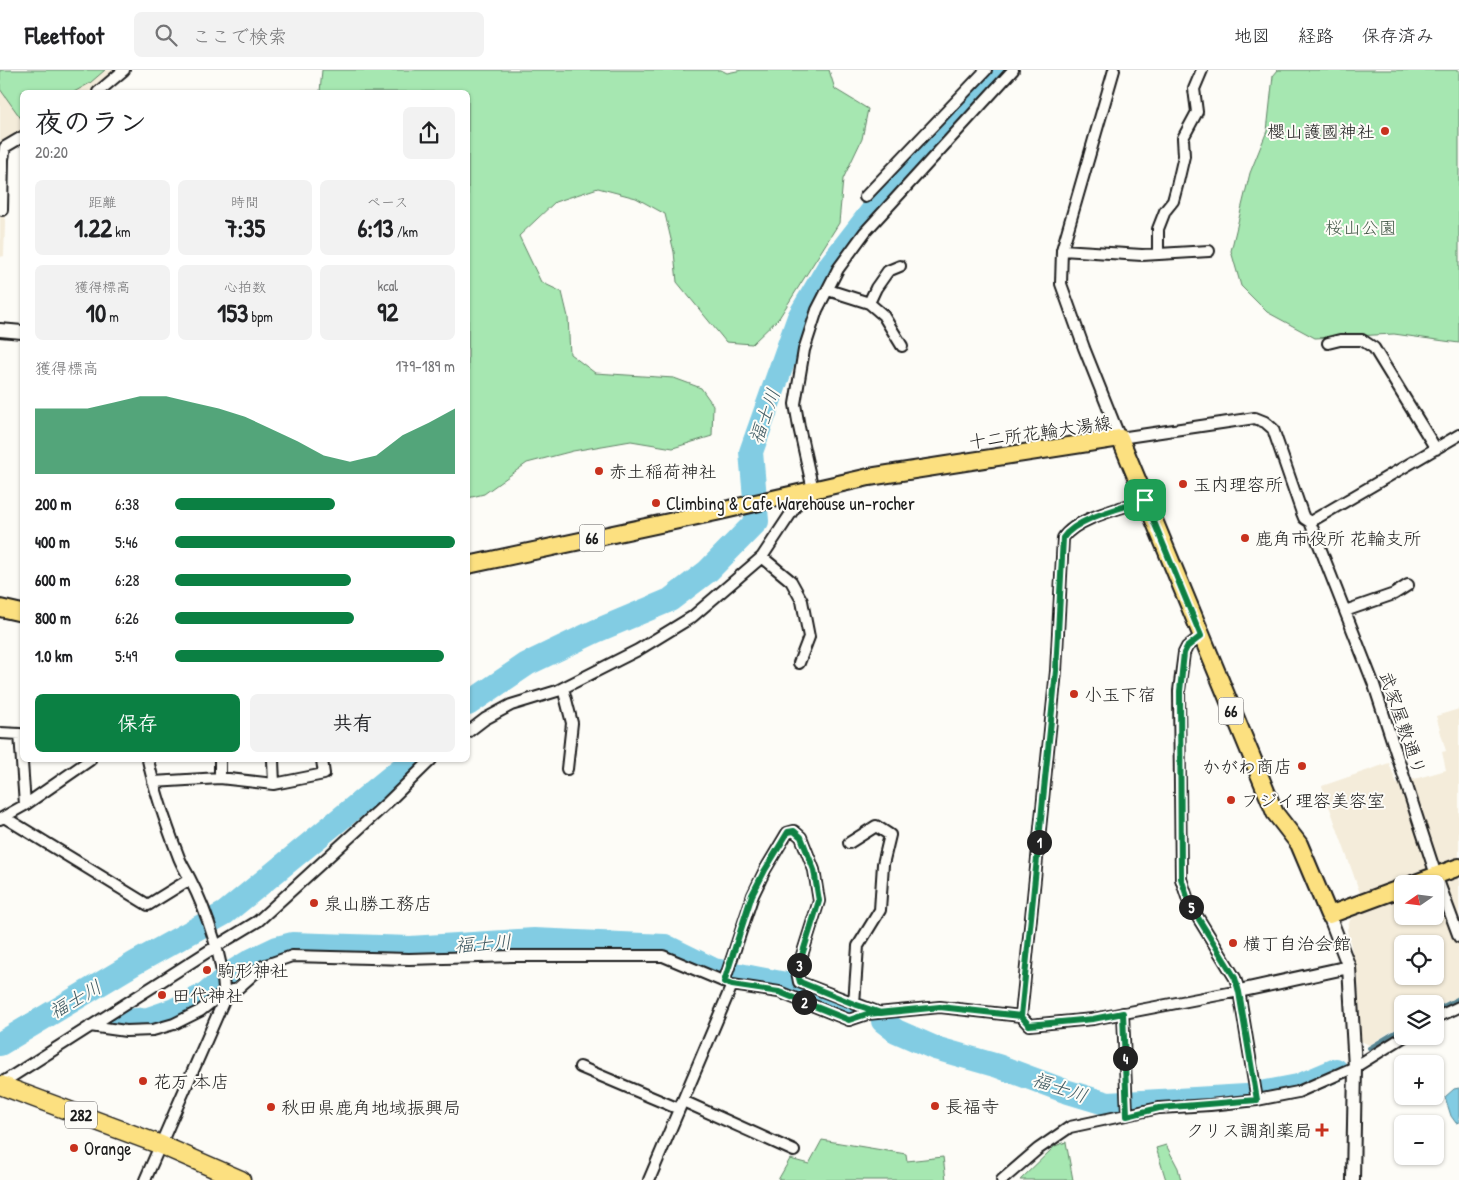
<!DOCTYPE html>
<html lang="ja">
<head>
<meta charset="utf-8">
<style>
	:root { --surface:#fff; --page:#f2f2f2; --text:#202124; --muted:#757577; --line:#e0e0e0; --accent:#0b8043 }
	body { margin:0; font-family:"Patrick Hand","Klee One",sans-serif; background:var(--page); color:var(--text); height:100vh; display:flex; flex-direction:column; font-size:19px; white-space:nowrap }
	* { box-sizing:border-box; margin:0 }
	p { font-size:16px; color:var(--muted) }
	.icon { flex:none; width:28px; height:28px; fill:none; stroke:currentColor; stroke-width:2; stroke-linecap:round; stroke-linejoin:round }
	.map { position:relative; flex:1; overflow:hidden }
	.drawer { position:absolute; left:20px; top:20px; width:450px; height:672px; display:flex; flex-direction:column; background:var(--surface); border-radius:8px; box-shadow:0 1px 4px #0004 }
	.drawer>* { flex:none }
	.needle { width:32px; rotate:256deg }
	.fabs { position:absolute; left:1394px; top:805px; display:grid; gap:10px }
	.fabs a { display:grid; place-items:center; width:50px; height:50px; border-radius:8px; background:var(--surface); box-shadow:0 1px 4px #0004; font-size:25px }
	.pin { position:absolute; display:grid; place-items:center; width:42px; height:42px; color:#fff; margin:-21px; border-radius:10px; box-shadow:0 2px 8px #0006 }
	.km { position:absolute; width:25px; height:25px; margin:-12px; border-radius:50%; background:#222; color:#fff; font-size:14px; line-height:25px; text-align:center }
	.round { display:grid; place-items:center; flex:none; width:52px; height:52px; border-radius:8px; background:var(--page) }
	.summary { display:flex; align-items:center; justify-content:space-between; height:85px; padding:0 15px }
	h1 { font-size:28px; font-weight:700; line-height:38px }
	.stats { display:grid; grid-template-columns:repeat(3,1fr); gap:8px; height:85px; padding:5px 15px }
	.stats div { display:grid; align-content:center; border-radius:8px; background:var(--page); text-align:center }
	.stats b { font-size:25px; font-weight:700 }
	.stats small { font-size:14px; font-weight:400 }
	.stats p { font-size:14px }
	.chart { height:140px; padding:10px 15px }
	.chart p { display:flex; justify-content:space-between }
	.chart svg { width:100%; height:90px; margin-top:5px; fill:var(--accent); opacity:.7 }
	.primary-button { display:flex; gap:10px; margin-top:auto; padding:10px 15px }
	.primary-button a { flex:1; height:58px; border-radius:8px; background:var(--accent); color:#fff; font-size:20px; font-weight:700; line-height:58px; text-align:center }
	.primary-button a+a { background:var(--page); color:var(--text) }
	ul { padding:0 15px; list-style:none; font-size:16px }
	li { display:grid; grid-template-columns:80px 60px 1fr; align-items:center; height:38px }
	li i { height:12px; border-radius:6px; background:var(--accent) }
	header { display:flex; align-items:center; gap:30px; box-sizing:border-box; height:70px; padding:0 25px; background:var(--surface); border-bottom:1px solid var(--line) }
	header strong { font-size:24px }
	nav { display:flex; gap:28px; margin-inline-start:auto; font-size:18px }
	.search { width:350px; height:45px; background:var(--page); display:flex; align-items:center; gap:12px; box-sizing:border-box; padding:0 18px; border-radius:8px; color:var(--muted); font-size:19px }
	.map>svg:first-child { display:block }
	.built { fill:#f4ecda; fill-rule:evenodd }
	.green { fill:#a6e7b1; stroke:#618266 }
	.water { fill:#82cce3; stroke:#598693 }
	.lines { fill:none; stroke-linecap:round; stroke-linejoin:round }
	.stream { stroke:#598693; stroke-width:4 }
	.river { stroke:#82cce3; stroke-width:24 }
	.minor-casing { stroke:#1c1c1c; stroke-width:14 }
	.tertiary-casing { stroke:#1c1c1c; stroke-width:16 }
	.primary-casing { stroke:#1c1c1c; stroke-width:20 }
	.trunk-casing { stroke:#1c1c1c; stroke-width:21 }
	.minor { stroke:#fdfcf7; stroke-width:10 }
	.tertiary { stroke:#fdfcf7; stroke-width:12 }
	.primary { stroke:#fce080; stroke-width:16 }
	.trunk { stroke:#fce080; stroke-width:18 }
	.route-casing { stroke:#fff; stroke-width:10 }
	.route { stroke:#0b8043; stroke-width:6 }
	.poi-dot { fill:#c8321e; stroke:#fdfcf7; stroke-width:2 }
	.labels { text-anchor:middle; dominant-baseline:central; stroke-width:4; stroke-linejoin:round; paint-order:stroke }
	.shield { fill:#fdfcf7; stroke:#605f5e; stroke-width:1 }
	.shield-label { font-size:16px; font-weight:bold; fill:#1c1c1c }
	.poi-label { font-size:18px; fill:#1c1c1c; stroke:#fdfcf7; text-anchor:start }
	.park-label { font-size:18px; fill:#455949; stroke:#fdfcf7 }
	.street-label { font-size:18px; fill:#1c1c1c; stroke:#fdfcf7 }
	.water-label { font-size:19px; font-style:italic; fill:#405a62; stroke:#fdfcf7 }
</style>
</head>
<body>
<header>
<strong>Fleetfoot</strong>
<div class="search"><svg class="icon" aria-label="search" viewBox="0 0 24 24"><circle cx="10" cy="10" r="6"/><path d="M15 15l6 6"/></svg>ここで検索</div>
<nav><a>地図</a><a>経路</a><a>保存済み</a></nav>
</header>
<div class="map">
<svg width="1459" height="1110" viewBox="0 0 1459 1110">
	<rect width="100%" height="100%" fill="#fdfcf7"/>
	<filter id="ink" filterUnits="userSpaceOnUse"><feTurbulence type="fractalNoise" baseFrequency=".02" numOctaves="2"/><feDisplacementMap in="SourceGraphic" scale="10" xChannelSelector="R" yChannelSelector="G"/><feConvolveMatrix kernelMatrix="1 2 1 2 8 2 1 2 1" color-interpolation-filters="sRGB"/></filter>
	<g filter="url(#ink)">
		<!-- built -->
		<path class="built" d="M0,0H116L89,22H22V61L1,74L7,93L4,186L0,187Z
			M1459,639V790L1361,826L1322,716L1389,693L1397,714L1446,700L1442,682L1446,681L1436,646Z
			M1459,802V926L1435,937V934H1402V955L1369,975L1361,971L1358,907L1347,860L1350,850L1358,840L1402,823V846H1435V814ZM1402,874H1435V906H1402Z"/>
		<!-- green -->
		<path class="green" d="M0,0H105L90,13L74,22H22V50L0,19Z
			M322,0H721L727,3L742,0H829L835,19L868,39L862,69L843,109L839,153L779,248L752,274L726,272L677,212L674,182L665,144L636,128L598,118L555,132L519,166L541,212L562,222L568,247L570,284L595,303L674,308L701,318L713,335L712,366L673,378L631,371L573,381L527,393L484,424L468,428V22H320Z
			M1278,0H1459V273L1394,264L1315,268L1267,242L1241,216L1231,181L1250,103L1267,61L1273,6Z
			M822,1070L906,1084L907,1091L943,1087L946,1110H778L790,1089L809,1094Z
			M1066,1072L1073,1110H1020L1055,1076Z
			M1166,1075L1178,1098L1181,1110H1166L1156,1078Z"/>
		<!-- water -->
		<path class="water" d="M1459,1018V1052L1456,1053L1451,1046L1445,1027L1454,1019Z"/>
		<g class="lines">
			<!-- stream -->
			<path class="stream" d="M1443,936L1459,928
				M1369,978L1402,958"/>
			<!-- river -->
			<path class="river" d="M468,634L527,594L596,561L670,530L708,501L757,451L751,382L799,247L828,198L900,105L929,73L936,67L999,0
				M883,951L896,961L935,978L998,996L1065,1021L1108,1034L1246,1026
				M116,952L148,949L174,940L206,924L234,901L252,890L277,878L292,874L410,878L534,870L665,876L714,900L786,914L858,940
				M0,974L135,893L225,843L412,690
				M1261,1023L1298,1016L1336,1000"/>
			<defs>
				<path id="minor" d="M1114,0L1062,180L1061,214L1084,278L1120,368L1255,348L1265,352L1273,359L1302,443L1304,448L1310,452
					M98,22L124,0
					M865,127L986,0
					M2,140L3,89L5,77L22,67
					M1062,180L1142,185L1209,181
					M1158,184V159L1165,141L1173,131L1177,116L1184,86L1183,68L1197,42L1194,19L1202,0
					M828,220L869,233L883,245L902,276
					M869,233L876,218L888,201L900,196
					M1328,273L1340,270H1362L1374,278L1436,379
					M813,420L799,357L795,334L804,280L817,240L838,199L865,162L1013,0
					M1310,452L1374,615L1436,805L1459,867
					M1310,452L1459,365
					M762,487L791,511L802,531L809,567L799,593
					M1345,541L1394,524L1408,515
					M1201,566L1187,577L1184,583L1179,621L1181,809L1189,833L1235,908L1239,921L1257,1030
					M563,618L572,653L567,699
					M468,662L485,649L511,635L557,621L638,580L692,547L762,487L805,422
					M0,663L20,664L25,735
					M220,690V708
					M273,690L274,714
					M153,712L220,708L274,714L324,704L322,690
					M4,747L148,835L190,809
					M0,749L25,735L90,690
					M849,773L876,756L890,765L883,794L880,840L858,876L854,934
					M724,912L753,825L765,800L787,763L794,761L801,767L814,800L819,831L797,901L799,912L875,941
					M1123,943L1127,1045
					M1021,946L1056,601L1063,468C1076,448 1122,438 1145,430
					M1435,948L1459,937
					M90,956L126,961L153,960L174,954L200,941L224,922L237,919L263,896L292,886L409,889L514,886H663L732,915L779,922L849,950L867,944L940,937L1021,946L1029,955L1093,949L1239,921
					M580,997L679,1039
					M0,1014L215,877L258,851L386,734L431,690
					M683,1031L794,1081
					M145,1110L224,930C226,896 206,840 190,809C186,801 181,794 178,785C166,754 155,722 148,690
					M649,1110L732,915
					M1002,1110L1038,1079L1070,1057L1159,1038L1210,1035L1257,1030L1298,1022L1355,997L1405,966"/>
				<path id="tertiary" d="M0,260L22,262
					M1349,897L1355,997L1353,1110
					M1239,921L1349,897L1329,845"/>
				<path id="primary" d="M468,495L716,442L869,407L1120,368L1275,743L1299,774L1329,845L1402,818
					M0,538L22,543
					M1413,814L1459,797"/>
				<path id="trunk" d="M0,1015L161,1075L241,1110"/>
			</defs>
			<!-- minor casing -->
			<use href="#minor" class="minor-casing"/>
			<!-- tertiary casing -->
			<use href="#tertiary" class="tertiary-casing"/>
			<!-- primary casing -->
			<use href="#primary" class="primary-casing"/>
			<!-- trunk casing -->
			<use href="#trunk" class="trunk-casing"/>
			<!-- minor -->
			<use href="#minor" class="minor"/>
			<!-- tertiary -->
			<use href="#tertiary" class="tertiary"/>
			<!-- primary -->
			<use href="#primary" class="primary"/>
			<!-- trunk -->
			<use href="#trunk" class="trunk"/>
		</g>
	</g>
	<g class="lines" filter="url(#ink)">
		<defs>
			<path id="route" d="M1145,430C1122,438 1076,448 1063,468L1056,601L1021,946L940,937L867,944L849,950L779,922L732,915L724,912L752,825L765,800L788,762L794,761L801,767L814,800L819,831L797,901L800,912L854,934L881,943L940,937L1021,946L1029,955L1093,949L1123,943L1127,1046L1159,1038L1257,1030L1239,922L1235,908L1189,833L1181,808L1180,621L1184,583L1187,577L1201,566L1145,430"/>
		</defs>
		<!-- route casing -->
		<use href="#route" class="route-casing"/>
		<!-- route -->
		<use href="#route" class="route"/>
	</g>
	<!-- markers -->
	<g class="poi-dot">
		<circle cx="1385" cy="61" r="5"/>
		<circle cx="599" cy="401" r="5"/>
		<circle cx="1183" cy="414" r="5"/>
		<circle cx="656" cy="433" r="5"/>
		<circle cx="1245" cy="468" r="5"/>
		<circle cx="1074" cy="624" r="5"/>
		<circle cx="1302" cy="696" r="5"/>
		<circle cx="1231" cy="730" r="5"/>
		<circle cx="314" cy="833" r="5"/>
		<circle cx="1233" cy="873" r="5"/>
		<circle cx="207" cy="900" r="5"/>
		<circle cx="162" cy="925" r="5"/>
		<circle cx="143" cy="1011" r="5"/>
		<circle cx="935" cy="1036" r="5"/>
		<circle cx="271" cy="1037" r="5"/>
		<path d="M1319.5 1052.5h5v5h5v5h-5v5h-5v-5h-5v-5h5z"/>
		<circle cx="74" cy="1078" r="5"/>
	</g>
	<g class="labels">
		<!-- shield labels -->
		<g class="shield">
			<rect x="579.5" y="454.5" width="25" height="27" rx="4"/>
			<rect x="1218.5" y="627.5" width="25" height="27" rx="4"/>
			<rect x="65" y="1031.5" width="32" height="27" rx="4"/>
		</g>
		<g class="shield-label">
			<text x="592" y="468">66</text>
			<text x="1231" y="641">66</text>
			<text x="81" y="1045">282</text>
		</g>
		<!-- poi labels -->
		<g class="poi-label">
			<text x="1375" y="61" text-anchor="end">櫻山護國神社</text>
			<text x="609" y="401">赤土稲荷神社</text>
			<text x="1193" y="414">玉内理容所</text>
			<text x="666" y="433">Climbing &amp; Cafe Warehouse un-rocher</text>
			<text x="1255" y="468">鹿角市役所 花輪支所</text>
			<text x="1084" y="624">小玉下宿</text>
			<text x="1292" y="696" text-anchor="end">かがわ商店</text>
			<text x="1241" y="730">フジイ理容美容室</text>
			<text x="324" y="833">泉山勝工務店</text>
			<text x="1243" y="873">横丁自治会館</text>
			<text x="217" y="900">駒形神社</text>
			<text x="172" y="925">田代神社</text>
			<text x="153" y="1011">花万 本店</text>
			<text x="945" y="1036">長福寺</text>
			<text x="281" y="1037">秋田県鹿角地域振興局</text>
			<text x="1312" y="1060" text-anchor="end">クリス調剤薬局</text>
			<text x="84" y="1078">Orange</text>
		</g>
		<!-- park labels -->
		<g class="park-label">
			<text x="1361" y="157">桜山公園</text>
		</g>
		<!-- street labels -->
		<g class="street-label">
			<text transform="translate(1040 362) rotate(-8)">十二所花輪大湯線</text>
			<text transform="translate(1403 653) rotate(71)">武家屋敷通り</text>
		</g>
		<!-- water labels -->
		<g class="water-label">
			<text transform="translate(764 346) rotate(-70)">福士川</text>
			<text transform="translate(483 873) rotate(-4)">福士川</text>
			<text transform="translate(75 929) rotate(-30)">福士川</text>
			<text transform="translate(1060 1017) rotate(19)">福士川</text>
		</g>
	</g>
</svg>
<div class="fabs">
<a><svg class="needle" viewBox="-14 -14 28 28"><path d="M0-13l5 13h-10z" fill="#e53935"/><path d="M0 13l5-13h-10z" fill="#757577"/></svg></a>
<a><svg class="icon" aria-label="locate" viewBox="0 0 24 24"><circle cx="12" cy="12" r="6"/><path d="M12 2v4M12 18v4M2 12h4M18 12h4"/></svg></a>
<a><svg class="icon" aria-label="layers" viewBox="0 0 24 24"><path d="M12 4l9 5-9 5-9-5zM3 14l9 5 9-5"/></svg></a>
<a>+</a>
<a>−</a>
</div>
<div class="pin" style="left:1145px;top:430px;background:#1e9e55"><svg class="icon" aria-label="arrive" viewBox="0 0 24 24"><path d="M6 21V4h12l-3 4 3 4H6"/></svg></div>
<b class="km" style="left:1039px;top:772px">1</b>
<b class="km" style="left:804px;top:932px">2</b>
<b class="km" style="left:799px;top:895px">3</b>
<b class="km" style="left:1125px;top:988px">4</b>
<b class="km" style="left:1191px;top:837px">5</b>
<section class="drawer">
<div class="summary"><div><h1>夜のラン</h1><p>20:20</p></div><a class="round"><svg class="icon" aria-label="share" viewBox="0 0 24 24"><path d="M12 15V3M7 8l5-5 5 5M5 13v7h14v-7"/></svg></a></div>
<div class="stats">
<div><p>距離</p><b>1.22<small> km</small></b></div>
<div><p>時間</p><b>7:35</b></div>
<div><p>ペース</p><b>6:13<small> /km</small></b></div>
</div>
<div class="stats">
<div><p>獲得標高</p><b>10<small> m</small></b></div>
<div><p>心拍数</p><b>153<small> bpm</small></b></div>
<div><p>kcal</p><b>92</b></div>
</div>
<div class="chart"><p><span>獲得標高</span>179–189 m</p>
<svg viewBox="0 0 160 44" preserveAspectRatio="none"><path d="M0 44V12L10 12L20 12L30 9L40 6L50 6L60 9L70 12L80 16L90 22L100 28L110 35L120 38L130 35L140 25L150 19L160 12V44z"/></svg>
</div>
<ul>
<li><b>200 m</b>6:38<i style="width:57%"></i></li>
<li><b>400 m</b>5:46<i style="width:100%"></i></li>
<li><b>600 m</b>6:28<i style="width:63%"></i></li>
<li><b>800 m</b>6:26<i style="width:64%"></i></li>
<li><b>1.0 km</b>5:49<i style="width:96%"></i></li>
</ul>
<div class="primary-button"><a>保存</a><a>共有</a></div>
</section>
</div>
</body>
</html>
